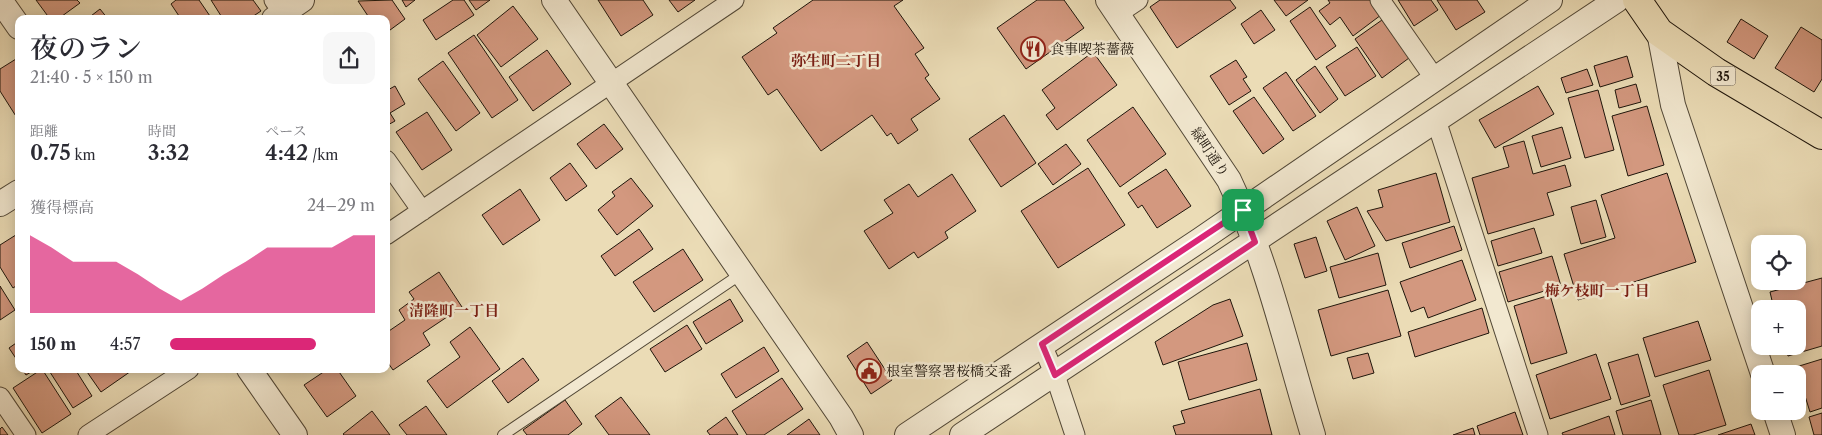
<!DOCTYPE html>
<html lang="ja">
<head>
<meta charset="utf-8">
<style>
	:root { --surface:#fff; --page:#f7f7f7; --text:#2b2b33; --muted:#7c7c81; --accent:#db2777 }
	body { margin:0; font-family:"Libre Caslon Text","Noto Serif JP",serif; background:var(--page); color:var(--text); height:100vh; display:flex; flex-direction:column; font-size:19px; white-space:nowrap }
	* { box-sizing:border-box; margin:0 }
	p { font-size:16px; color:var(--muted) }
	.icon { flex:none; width:28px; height:28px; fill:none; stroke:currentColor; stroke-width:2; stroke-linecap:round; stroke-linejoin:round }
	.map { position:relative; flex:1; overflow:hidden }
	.side { position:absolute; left:15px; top:15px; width:375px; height:358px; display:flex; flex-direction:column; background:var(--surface); border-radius:10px; box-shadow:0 2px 12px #0003 }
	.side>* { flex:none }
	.buttons { position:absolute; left:1751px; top:235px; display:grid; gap:10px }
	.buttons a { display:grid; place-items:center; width:55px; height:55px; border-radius:10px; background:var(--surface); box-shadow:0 2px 12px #0003; font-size:25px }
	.pin { position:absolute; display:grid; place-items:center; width:42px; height:42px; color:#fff; margin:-21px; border-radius:10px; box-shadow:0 2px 8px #0006 }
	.round { display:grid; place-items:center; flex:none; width:52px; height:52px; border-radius:10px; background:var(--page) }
	.overview { display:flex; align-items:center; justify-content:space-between; height:85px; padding:0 15px }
	h1 { font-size:28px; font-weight:600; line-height:38px }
	.stats { display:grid; grid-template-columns:repeat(3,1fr); gap:8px; height:85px; padding:5px 15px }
	.stats div { display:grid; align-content:center }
	.stats b { font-size:21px; font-weight:600 }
	.stats small { font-size:14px; font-weight:400 }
	.stats p { font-size:14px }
	.chart { height:140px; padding:10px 15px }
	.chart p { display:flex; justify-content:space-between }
	.chart svg { width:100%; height:90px; margin-top:5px; fill:var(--accent); opacity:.7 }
	ul { padding:0 15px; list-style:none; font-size:16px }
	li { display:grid; grid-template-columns:80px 60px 1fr; align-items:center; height:38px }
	li i { height:12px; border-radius:6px; background:var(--accent) }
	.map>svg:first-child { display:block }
	.building { fill:#d3987f; stroke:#1e150b }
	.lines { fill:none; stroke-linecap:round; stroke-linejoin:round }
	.service-casing { stroke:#514736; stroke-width:12 }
	.minor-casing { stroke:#514736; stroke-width:21 }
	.tertiary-casing { stroke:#514736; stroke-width:26 }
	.primary-casing { stroke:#1e150b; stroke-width:30 }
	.service { stroke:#f2e8d0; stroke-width:10 }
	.minor { stroke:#f2e8d0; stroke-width:19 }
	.tertiary { stroke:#f2e8d0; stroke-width:24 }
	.primary { stroke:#ebdcb6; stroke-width:28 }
	.route-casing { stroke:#fff; stroke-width:10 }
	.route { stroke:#db2777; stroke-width:6 }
	.labels { text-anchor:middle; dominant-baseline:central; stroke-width:5; stroke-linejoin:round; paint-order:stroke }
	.shield { fill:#f2e8d0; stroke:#5e5446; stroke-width:1 }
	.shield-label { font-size:12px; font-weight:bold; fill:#1e150b }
	.poi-label { font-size:14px; fill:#1e150b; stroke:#f2e8d0; text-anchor:start }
	.street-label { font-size:14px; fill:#1e150b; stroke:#f2e8d0 }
	.neighbourhood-label { font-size:15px; font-weight:bold; fill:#7a1f14; stroke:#f2e8d0 }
</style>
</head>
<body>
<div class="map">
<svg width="1822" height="435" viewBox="0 0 1822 435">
	<rect width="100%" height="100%" fill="#ebdcb6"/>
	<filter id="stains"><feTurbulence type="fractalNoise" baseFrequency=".004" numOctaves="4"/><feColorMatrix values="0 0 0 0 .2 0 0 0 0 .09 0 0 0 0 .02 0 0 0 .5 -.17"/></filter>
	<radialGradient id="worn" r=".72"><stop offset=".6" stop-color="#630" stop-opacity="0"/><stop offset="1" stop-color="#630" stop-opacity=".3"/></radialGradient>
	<!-- building -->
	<path class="building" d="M36,0H77L80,3L58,19H50Z
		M176,0H199L212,19H181L171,4Z
		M211,0H253L261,11L249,19H223Z
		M392,0L405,19L386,33V19H370L358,1Z
		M402,0H415L406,7Z
		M453,0H464L474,15L436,40L423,20Z
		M469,0H490L476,10Z
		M598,0H643L653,15L621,36Z
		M669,0H695L678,12Z
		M813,0H903L894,6L924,48L915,54L929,75L925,78L940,99L911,119L918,130L898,144L891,133L887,136L872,115L821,151L777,89L768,95L742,57L777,33L773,28Z
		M1037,0H1064L1084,28L1026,69L997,28Z
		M1160,0H1230L1236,8L1177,48L1150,7Z
		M1274,0H1308L1286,16Z
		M1328,0H1370L1381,15L1353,36L1340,17L1330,25L1319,11L1330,3Z
		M1398,0H1431L1438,10L1414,26Z
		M1437,0H1477L1485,12L1456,30Z
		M513,6L538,39L501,67L477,35Z
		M1310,7L1336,46L1316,60L1290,21Z
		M100,9L108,19H87Z
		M1261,10L1275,30L1254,44L1241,24Z
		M1741,19L1768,36L1754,59L1727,42Z
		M1382,20L1409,58L1382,78L1355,39Z
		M1801,27L1822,40V79L1814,92L1775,68Z
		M474,35L518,100L492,118L448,53Z
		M1357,47L1376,76L1345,96L1326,67Z
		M547,50L571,84L533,111L509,77Z
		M1093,52L1117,85L1057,130L1046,115L1055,108L1042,90Z
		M1627,56L1633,77L1600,87L1594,66Z
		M16,59L19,62V121L0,91V69Z
		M1236,60L1247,77L1243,79L1251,91L1229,105L1210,76Z
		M443,61L480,113L456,131L418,79Z
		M1315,66L1338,99L1320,113L1296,80Z
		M1587,69L1593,85L1566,93L1561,78Z
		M1286,72L1316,116L1293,131L1263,88Z
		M1636,84L1641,102L1619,108L1615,90Z
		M395,86L405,104L390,113L395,121L386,126V91Z
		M1538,86L1554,114L1495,148L1479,120Z
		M1598,90L1614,150L1585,158L1568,98Z
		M1254,97L1284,139L1263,154L1233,111Z
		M1647,106L1664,165L1628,176L1612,116Z
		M1133,107L1166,154L1120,187L1087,140Z
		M427,112L452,150L422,170L396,132Z
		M1004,115L1036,163L1001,187L969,139Z
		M604,124L623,149L596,169L577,144Z
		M1562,127L1571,158L1541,167L1532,136Z
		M1524,141L1533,174L1565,165L1571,186L1547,193L1554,215L1488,234L1472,178L1509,167L1503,147Z
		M1066,144L1081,164L1053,185L1038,164Z
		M570,163L587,186L566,201L550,178Z
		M1088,168L1125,225L1058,268L1021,211Z
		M1166,169L1191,206L1157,228L1142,205L1138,208L1128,193Z
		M1436,173L1450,222L1386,241L1367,211L1383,207L1378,190Z
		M1667,173L1696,262L1578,300L1564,254L1615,238L1601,195Z
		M952,174L976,211L945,232L948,238L918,258L914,252L889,269L864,231L893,213L884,200L909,184L918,197Z
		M631,178L653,206L617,235L598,210L615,196L612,192Z
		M520,189L540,220L503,245L482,215Z
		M1596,200L1606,237L1581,244L1571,207Z
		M1357,207L1375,246L1345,260L1327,221Z
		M1454,226L1462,250L1410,268L1402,243Z
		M1534,228L1542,253L1498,266L1491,241Z
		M639,229L653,249L615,276L601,256Z
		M19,233V284L13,288L0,267V245Z
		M1316,237L1327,271L1305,278L1294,244Z
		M683,249L703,280L654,312L633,282Z
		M1378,253L1386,285L1339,298L1330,267Z
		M1552,256L1561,286L1508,302L1499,272Z
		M1462,260L1476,300L1428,318L1424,307L1411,312L1400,282Z
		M439,272L462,307L423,333L430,345L393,370L386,360V333L405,320L399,310L414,299L409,292Z
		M1822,278V346L1788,356L1785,346H1798V309H1774L1770,292Z
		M0,286L15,310L0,320Z
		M1388,290L1401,336L1331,356L1318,310Z
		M1550,295L1567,353L1531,364L1514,306Z
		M730,299L743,321L706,344L693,322Z
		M1230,299L1243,336L1163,365L1155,342L1213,305Z
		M1482,308L1489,333L1415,357L1408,332Z
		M1698,321L1711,360L1655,377L1643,338Z
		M687,325L702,349L665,372L650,349Z
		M470,327L500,369L447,408L427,381L460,357L450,342Z
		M19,341V363L9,348Z
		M867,342L892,380L871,394L847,356Z
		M1247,343L1257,380L1189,400L1178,362Z
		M764,347L779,371L736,398L721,374Z
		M1368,353L1374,373L1353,379L1347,358Z
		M1596,354L1611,399L1550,419L1536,375Z
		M1638,354L1650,396L1621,405L1608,363Z
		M523,358L539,380L508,403L492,381Z
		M1822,359V408L1810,412L1796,367Z
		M22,369H36L26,375Z
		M42,369L71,414L42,433L13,388Z
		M48,369H75L92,396L73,408Z
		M85,369H134L101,392Z
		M328,369H337L356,396L327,417L304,385Z
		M1709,370L1726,425L1693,435H1679L1663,385Z
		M782,378L803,409L764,435H747L732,411Z
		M1260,389L1272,435H1176L1173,426L1185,423L1181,411Z
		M621,397L650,435H609L595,416Z
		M565,400L582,424L568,435H527L523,430Z
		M1651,400L1661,435H1623L1616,411Z
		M426,406L447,435H407L399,425Z
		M372,411L390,435H344L343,434Z
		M1515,412L1523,435H1480L1477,426Z
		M1822,413V435H1814L1809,417Z
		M1609,416L1615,435H1563L1562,433Z
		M726,417L738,435H710L707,431Z
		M809,419L820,435H787Z
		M1751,424L1755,435H1718Z
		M2,427L8,435H0V429Z
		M1473,428L1475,435H1453Z"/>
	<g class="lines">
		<defs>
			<path id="service" d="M503,435L741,274"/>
			<path id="minor" d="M274,0L287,19
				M1380,0L1435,79
				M1117,14L1138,0
				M1436,120L1538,435
				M386,160L422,211
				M386,235L734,0
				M1042,345L1055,375L1075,435
				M0,397L26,435
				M88,435L189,369"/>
			<path id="tertiary" d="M0,0L19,27
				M554,0L841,417L851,435
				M1108,0L1229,180C1267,260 1287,350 1313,435
				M274,19L302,0
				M1659,32L1673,105L1763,374
				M0,204L19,192
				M249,369L295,435
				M1775,411L1783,435
				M907,435L1200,240L1550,0
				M962,435L1617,0"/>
			<path id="primary" d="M1637,0L1659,32L1716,72L1822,135"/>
		</defs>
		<!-- service casing -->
		<use href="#service" class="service-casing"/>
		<!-- minor casing -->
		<use href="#minor" class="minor-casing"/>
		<!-- tertiary casing -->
		<use href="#tertiary" class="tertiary-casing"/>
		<!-- primary casing -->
		<use href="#primary" class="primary-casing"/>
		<!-- service -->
		<use href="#service" class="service"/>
		<!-- minor -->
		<use href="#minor" class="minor"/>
		<!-- tertiary -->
		<use href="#tertiary" class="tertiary"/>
		<!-- primary -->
		<use href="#primary" class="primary"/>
	</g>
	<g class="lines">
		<defs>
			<path id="route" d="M1243,210L1255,242L1055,375L1042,344Z"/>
		</defs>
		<!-- route casing -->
		<use href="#route" class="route-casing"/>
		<!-- route -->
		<use href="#route" class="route"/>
	</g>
	<!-- icons -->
	<defs>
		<symbol id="restaurant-ring" viewBox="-11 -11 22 22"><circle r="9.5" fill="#f2e8d0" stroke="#8f2418" stroke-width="1.5"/><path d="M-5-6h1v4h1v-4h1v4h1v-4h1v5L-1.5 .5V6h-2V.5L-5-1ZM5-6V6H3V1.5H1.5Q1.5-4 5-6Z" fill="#8f2418"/></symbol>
		<symbol id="civic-ring" viewBox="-11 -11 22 22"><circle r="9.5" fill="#f2e8d0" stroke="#8f2418" stroke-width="1.5"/><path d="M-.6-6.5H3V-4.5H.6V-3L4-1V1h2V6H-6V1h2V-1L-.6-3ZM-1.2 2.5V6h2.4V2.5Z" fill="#8f2418"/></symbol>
	</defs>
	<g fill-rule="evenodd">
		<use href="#restaurant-ring" x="1019" y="35" width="28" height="28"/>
		<use href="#civic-ring" x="855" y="357" width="28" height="28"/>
	</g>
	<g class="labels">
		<!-- shield labels -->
		<rect class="shield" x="1710.5" y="66.5" width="25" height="19" rx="4"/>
		<g class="shield-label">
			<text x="1723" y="76">35</text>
		</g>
		<!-- poi labels -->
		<g class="poi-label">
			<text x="1050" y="49">食事喫茶薔薇</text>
			<text x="886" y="371">根室警察署桜橋交番</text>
		</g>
		<!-- street labels -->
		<g class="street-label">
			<text transform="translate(1210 152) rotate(56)">緑町通り</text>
		</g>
		<!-- neighbourhood labels -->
		<g class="neighbourhood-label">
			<text x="836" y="60">弥生町二丁目</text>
			<text x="1597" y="290">梅ケ枝町一丁目</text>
			<text x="454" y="310">清隆町一丁目</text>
		</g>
	</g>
	<rect width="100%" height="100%" filter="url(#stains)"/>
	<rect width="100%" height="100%" fill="url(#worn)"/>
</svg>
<div class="buttons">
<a><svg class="icon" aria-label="locate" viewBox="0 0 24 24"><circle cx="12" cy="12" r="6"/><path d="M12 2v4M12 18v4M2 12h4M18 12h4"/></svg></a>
<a>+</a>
<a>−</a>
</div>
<div class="pin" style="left:1243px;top:210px;background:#1e9e55"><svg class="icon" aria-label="arrive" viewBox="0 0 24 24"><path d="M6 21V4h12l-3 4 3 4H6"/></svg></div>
<section class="side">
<div class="overview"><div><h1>夜のラン</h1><p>21:40 · 5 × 150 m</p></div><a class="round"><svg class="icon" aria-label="share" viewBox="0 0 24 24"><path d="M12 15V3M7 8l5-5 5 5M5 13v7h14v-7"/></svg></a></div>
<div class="stats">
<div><p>距離</p><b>0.75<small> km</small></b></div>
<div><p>時間</p><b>3:32</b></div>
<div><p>ペース</p><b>4:42<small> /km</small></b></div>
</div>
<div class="chart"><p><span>獲得標高</span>24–29 m</p>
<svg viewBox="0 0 160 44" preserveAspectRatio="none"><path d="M0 44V6L10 12L20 19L30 19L40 19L50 25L60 32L70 38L80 32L90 25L100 19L110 12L120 12L130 12L140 12L150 6L160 6V44z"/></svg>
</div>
<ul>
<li><b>150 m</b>4:57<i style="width:71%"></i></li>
</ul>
</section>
</div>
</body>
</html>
